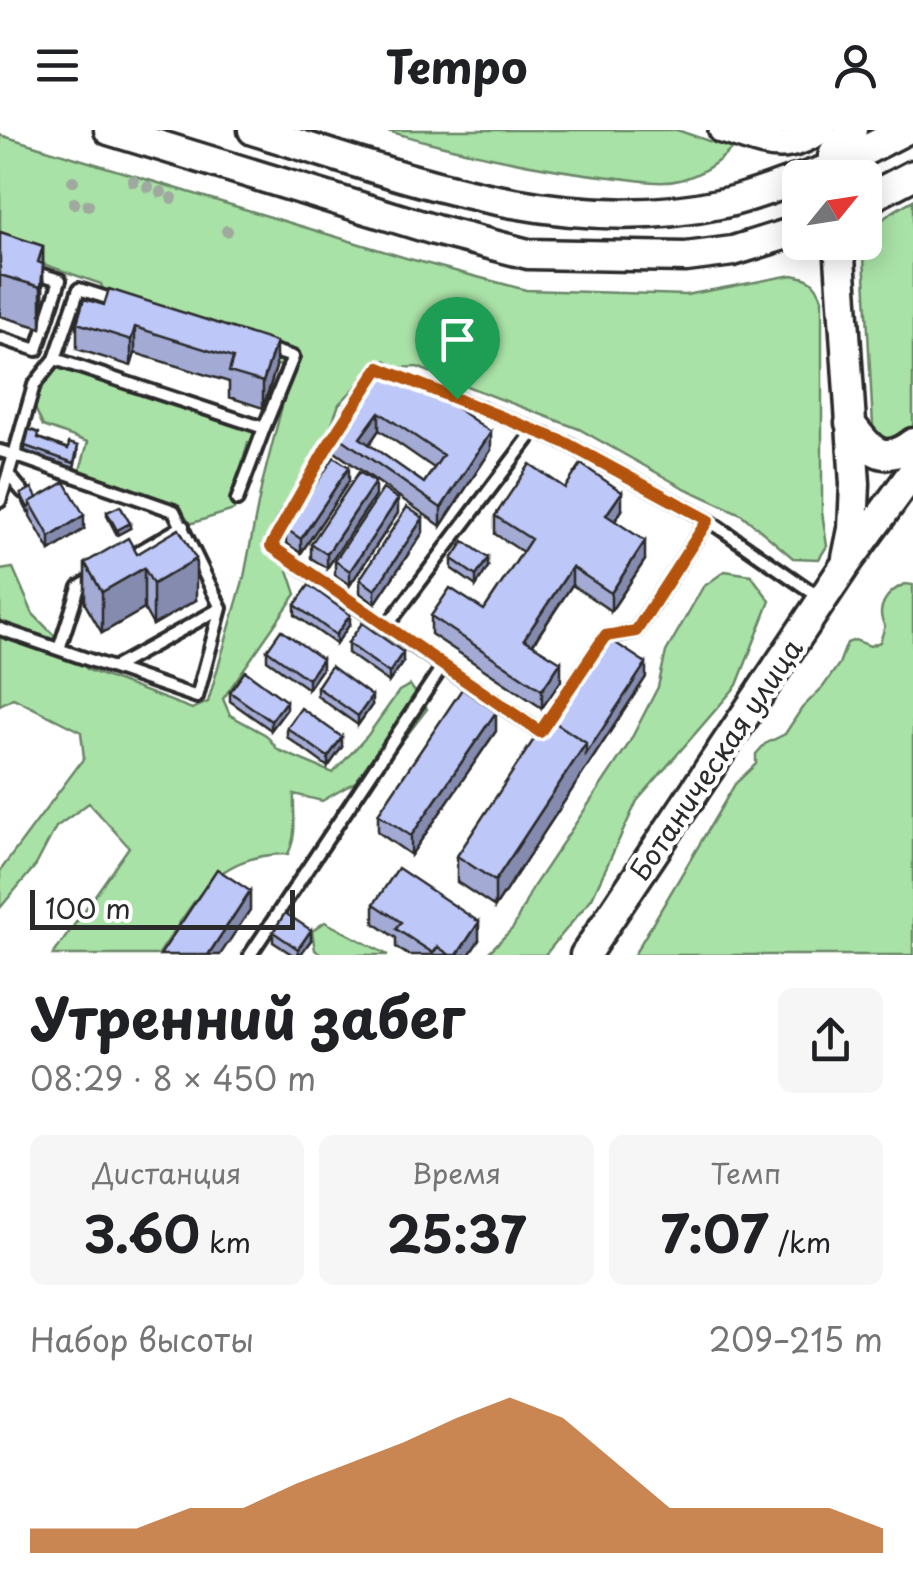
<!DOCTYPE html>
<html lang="ru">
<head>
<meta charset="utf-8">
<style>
	:root { --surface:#fff; --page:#f6f6f6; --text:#202124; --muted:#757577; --accent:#b45309 }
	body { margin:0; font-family:"Playpen Sans",sans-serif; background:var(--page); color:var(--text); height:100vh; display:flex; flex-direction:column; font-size:38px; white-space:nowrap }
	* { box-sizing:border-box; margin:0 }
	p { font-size:32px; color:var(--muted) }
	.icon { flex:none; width:55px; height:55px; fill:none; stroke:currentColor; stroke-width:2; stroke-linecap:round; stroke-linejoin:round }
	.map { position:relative; height:825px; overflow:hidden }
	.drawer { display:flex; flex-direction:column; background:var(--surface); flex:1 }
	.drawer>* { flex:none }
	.needle { width:65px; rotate:60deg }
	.tools { position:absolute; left:782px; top:30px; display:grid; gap:20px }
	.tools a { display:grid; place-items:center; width:100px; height:100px; border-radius:15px; background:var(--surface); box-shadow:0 5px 25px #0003; font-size:50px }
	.scale { position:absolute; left:30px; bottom:25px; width:265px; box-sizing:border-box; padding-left:10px; border:5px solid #2b2b2b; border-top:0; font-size:28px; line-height:35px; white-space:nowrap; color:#2b2b2b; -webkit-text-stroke:8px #fff; paint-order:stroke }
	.pin { position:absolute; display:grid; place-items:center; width:85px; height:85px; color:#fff; margin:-102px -42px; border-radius:50% 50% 50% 0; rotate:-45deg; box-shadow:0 0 10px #0007 }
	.pin .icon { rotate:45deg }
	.round { display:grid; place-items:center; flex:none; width:105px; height:105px; border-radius:15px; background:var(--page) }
	.head { display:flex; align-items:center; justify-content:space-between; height:170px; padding:0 30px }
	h1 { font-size:55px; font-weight:700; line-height:75px }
	.stats { display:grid; grid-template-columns:repeat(3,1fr); gap:15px; height:170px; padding:10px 30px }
	.stats div { display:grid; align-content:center; border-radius:15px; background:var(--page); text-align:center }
	.stats b { font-size:50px; font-weight:700 }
	.stats small { font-size:28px; font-weight:400 }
	.stats p { font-size:28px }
	.chart { height:280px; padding:20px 30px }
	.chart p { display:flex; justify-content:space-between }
	.chart svg { width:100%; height:180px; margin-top:10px; fill:var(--accent); opacity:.7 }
	header { display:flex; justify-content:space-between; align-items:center; height:130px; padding:0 30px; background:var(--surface); font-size:45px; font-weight:700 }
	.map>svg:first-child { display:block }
	.green { fill:#a9e2a6; stroke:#6a8668; stroke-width:2.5 }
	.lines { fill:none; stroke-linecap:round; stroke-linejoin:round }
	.service-casing { stroke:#2b2b2b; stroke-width:18 }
	.tertiary-casing { stroke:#2b2b2b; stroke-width:32 }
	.secondary-casing { stroke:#2b2b2b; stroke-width:35 }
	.service { stroke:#fff; stroke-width:10 }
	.tertiary { stroke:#fff; stroke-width:25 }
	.secondary { stroke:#fff; stroke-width:28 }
	.tree { fill:#9fa99f }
	.wall { fill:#a3abd5; stroke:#2b2b2b; stroke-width:2.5; fill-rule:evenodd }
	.shaded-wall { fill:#848bae; stroke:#2b2b2b; stroke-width:2.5 }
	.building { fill:#bdc7f8; stroke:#2b2b2b; stroke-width:2.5; fill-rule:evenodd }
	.route-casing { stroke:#fff; stroke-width:20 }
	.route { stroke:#b45309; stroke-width:12 }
	.labels { text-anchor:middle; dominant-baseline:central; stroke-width:9; stroke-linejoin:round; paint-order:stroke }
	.street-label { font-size:28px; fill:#2b2b2b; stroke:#fff }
</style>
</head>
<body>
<header><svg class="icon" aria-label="menu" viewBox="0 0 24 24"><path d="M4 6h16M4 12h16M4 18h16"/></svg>Tempo<svg class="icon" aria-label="person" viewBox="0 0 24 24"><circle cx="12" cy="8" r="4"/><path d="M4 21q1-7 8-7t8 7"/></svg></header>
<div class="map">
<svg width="913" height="825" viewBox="0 0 913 825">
	<rect width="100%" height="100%" fill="#fff"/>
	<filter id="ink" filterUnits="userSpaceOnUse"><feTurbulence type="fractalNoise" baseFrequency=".01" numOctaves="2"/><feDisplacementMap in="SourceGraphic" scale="20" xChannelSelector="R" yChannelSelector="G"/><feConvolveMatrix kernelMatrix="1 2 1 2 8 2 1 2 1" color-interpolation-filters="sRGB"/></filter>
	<g filter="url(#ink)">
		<!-- green -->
		<path class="green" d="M384,0H677L732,19C716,34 702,44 680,50C661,55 638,50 619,48C539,40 461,22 384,0Z
			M0,5L406,128L526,160L686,165L792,145C810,148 816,151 822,169V382L827,416L819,429L793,428L741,384L682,357L579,299L417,237L374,239L339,274L324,316L273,395L296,464L223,569L230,585L266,605L278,620L333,643L368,605L399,561L410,555L427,579L383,636L322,671L294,664C293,687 298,703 288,724C212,724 197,770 158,825H53L129,717L89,673L56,697L36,735L0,778V741L84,628L81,602L13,568L0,575V440L13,438L33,484L88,540L192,579L208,572L244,447L262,354L289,249L281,236L168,198L112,185L101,154L0,119Z
			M913,70V304L884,313L873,296L864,126C873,92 883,87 913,70Z
			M54,233L252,301L258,315L248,312L232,370H237L234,380L183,396L174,381L78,347L88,312L43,296L31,269Z
			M725,441L751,445L770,471L737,555L637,671L592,768L545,825H486L513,798L533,757L628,615L658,557L666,522L703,457Z
			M905,454L913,455V825H634L735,654L756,634V624L765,614L785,604L802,578L823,557L839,534L847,513L855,510L870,516L880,512L885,496C874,478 888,461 905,454Z
			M325,792L388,825H322L315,820L312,801Z"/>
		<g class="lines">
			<defs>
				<path id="service" d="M79,159L293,227L264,298L55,229Z
					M0,208L37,220L60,150L30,141
					M391,243L379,238L327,317L271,416L386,497L534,301
					M440,262L564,312L708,390L819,467
					M0,321L14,325L34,255L55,229
					M8,344L23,362
					M237,370L264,298
					M0,371L14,325L174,381L221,478L197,567L0,499
					M128,428L183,396
					M386,497L540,602L605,507L636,501L708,390
					M59,519L79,457L96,447
					M113,538L221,478
					M250,825L442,537"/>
				<path id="tertiary" d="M722,0C767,13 779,26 822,0"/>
				<path id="secondary" d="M109,0L435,100L528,124L686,127L733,121L800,100
					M253,0C402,46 561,108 719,74C747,69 774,57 800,49
					M830,41L834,23L852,0
					M803,48L829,39L905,0
					M865,70L913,45
					M839,112L855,354L853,399L847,428
					M850,293C869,319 882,337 913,313
					M585,825L846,434L913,342"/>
			</defs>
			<!-- service casing -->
			<use href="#service" class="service-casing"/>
			<!-- tertiary casing -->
			<use href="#tertiary" class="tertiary-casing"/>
			<!-- secondary casing -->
			<use href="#secondary" class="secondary-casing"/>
			<!-- service -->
			<use href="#service" class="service"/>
			<!-- tertiary -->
			<use href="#tertiary" class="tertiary"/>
			<!-- secondary -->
			<use href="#secondary" class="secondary"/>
		</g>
		<!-- trees -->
		<g class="tree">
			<circle cx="73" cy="51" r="6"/>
			<circle cx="133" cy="51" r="6"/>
			<circle cx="148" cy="57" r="6"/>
			<circle cx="161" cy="62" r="6"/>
			<circle cx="172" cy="68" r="6"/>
			<circle cx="74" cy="73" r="6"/>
			<circle cx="88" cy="75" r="6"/>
			<circle cx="227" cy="101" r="6"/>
		</g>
		<!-- wall -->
		<path class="wall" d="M0,102L43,116V175L41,198L0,186Z
			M84,169L276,237L263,278L229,267V252L135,223L131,236L77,219V193Z
			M386,231L458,280L491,320L441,396L335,322V304ZM379,300L434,338L424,353L369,315Z
			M39,308L68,319L78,321L74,338L25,321V316Z
			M349,351L301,423L286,413V399Z
			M21,364L37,368L84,399L50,421L30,386V381L28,382L21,369Z
			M375,366L327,438L311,428V414Z
			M622,380L615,391L645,430L611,481L572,455L533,514L561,551L542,578L431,504V486L484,480L523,422L495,404V386Z
			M107,382L130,398L117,405L107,386Z
			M398,383L350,455L335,445V431Z
			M423,402L375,474L360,463V449Z
			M137,424L196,470L153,495L144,479L102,503L85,474V433Z
			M452,429L488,437L476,456L452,439Z
			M295,475L350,494L336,514L295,485Z
			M348,513L403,532L389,552L348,523Z
			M267,520L322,539L308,559L267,530Z
			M646,547L495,777L457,752V726Z
			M317,557L372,575L358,595L317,566Z
			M230,562L286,580L271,600L230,571Z
			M287,598L342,617L328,637L287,607Z
			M496,601L411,725L378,702V684Z
			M374,774L479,810L469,825H408L396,817V808L374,793Z
			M273,802L311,810L300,825H293L273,812Z"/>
		<!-- shaded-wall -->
		<path class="shaded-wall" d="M43,116V175L41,198V157L38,132Z
			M135,197V223L131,236V210Z
			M276,212V237L263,278V252Z
			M379,282V300L363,323L360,308Z
			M491,302V320L441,396V378Z
			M349,337V351L301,423V409Z
			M375,352V366L327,438V424Z
			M622,362V380L606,404V385Z
			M398,369V383L350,455V441Z
			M84,385V399L50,421V407Z
			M423,388V402L375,474V460Z
			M130,393V398L117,405V400Z
			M645,411V430L611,481V463Z
			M488,428V437L476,456V446Z
			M196,429V470L153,495V454Z
			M572,437V455L524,527V509Z
			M144,438V479L102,503V462Z
			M350,485V494L336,514V505Z
			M403,522V532L389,552V543Z
			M322,529V539L308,559V549Z
			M561,532V551L542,578V560Z
			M646,533V547L495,777V751L586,613Z
			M372,566V575L358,595V586Z
			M286,571V580L271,600V591Z
			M496,582V601L411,725V706Z
			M342,607V617L328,637V627Z
			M250,761V780L220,825H208Z
			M479,792V810L469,825H457Z
			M311,800V810L300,825H298V819Z"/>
		<!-- building -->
		<path class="building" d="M0,102L43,116L38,132L43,134L41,157L0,145Z
			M109,159L276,212L263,252L229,242L233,228L135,197L131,210L77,193L84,169L104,175Z
			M386,231L422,255L426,250L458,272L455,277L491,302L441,378L335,304ZM379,282L443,325L424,353L360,308Z
			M29,299L39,303L38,308L68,319L69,313L78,316L74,333L25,316Z
			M334,327L349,337L301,409L286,399Z
			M530,334L565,358L581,334L622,362L606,385L645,411L611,463L572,437L524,509L561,532L542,560L431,486L450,458L484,480L531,409L495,386Z
			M359,342L375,352L327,424L311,414Z
			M65,352L84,385L50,407L30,372Z
			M32,358L37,368L30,372V376L28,378L21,364Z
			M383,359L398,369L350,441L335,431Z
			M120,376L130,393L117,400L107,382Z
			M407,377L423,388L375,460L360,449Z
			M179,399L196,429L153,454L144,438L102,462L85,433L128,408L137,424Z
			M464,411L488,428L476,446L452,429Z
			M309,455L350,485L336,505L295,475Z
			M362,493L403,522L389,543L348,513Z
			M281,500L322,529L308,549L267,520Z
			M608,508L646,533L586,624V613L553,591Z
			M331,536L372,566L358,586L317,557Z
			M245,541L286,571L271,591L230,562Z
			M462,559L496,582L411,706L378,684Z
			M301,578L342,607L328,627L287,598Z
			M548,588L586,613L495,751L457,726Z
			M398,738L479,792L457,825H450L438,817L433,823L396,799L401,792L374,774Z
			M217,739L250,761L208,825H160Z
			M285,783L311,800L298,819L273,802Z"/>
	</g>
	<g class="lines" filter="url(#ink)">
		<defs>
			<path id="route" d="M379,238L564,312L708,390L636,501L605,506L540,602L271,416L327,317Z"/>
		</defs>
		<!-- route casing -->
		<use href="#route" class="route-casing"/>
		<!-- route -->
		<use href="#route" class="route"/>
	</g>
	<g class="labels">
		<!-- street labels -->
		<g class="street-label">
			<text transform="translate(715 629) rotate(-56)">Ботаническая улица</text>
		</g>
	</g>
</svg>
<div class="tools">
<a><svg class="needle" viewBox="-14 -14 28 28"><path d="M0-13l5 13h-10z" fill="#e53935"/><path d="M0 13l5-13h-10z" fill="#757577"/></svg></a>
</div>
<div class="scale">100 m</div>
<div class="pin" style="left:457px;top:269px;background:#1e9e55"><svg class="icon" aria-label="arrive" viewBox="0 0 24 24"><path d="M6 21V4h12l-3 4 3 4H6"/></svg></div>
</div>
<section class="drawer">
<div class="head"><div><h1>Утренний забег</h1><p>08:29 · 8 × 450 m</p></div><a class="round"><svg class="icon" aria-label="share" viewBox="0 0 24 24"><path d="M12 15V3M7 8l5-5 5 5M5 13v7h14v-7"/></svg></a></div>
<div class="stats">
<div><p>Дистанция</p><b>3.60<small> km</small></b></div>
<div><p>Время</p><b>25:37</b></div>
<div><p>Темп</p><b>7:07<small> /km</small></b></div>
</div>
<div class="chart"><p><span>Набор высоты</span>209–215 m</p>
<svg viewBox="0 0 160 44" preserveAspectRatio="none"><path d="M0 44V38L10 38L20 38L30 33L40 33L50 27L60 22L70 17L80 11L90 6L100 11L110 22L120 33L130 33L140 33L150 33L160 38V44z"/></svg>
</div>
</section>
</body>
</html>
